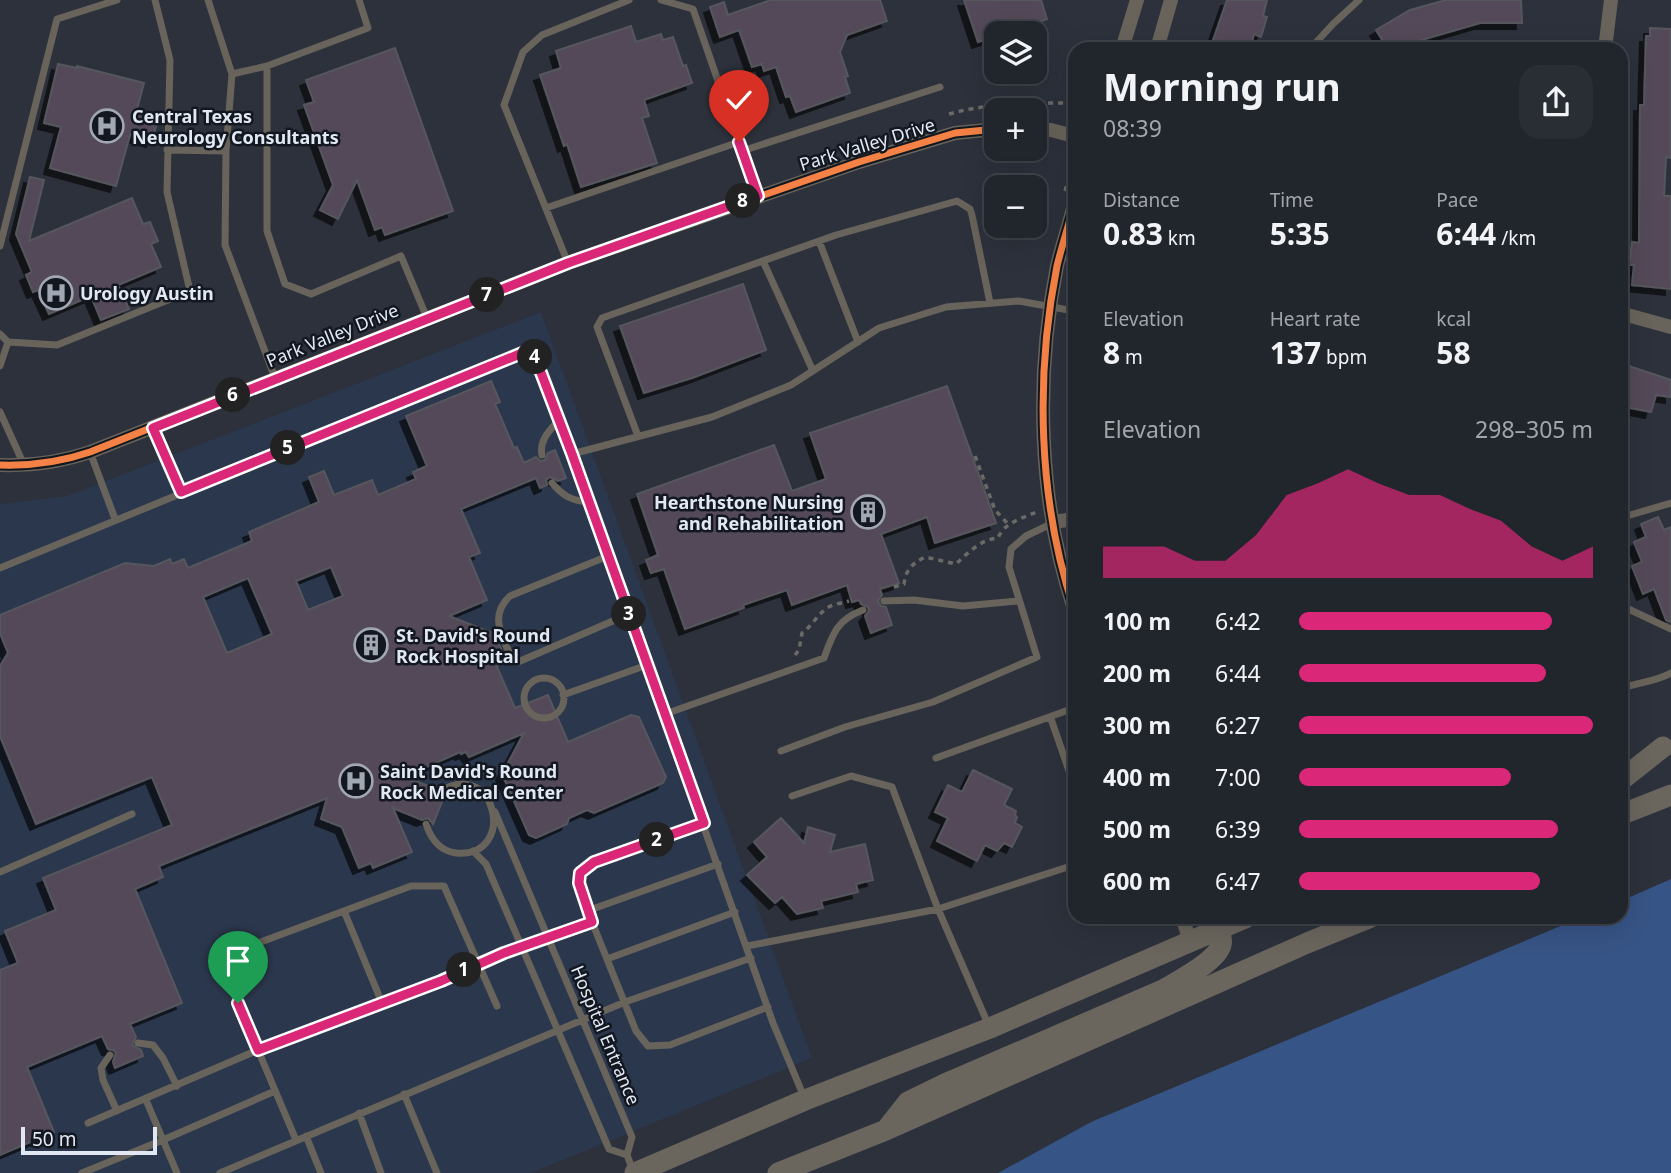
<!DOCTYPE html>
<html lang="en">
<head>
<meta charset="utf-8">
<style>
	:root { --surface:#21252c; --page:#292d34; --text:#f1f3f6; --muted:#a2a5a9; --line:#3e4248; --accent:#db2777 }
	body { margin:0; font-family:"Noto Sans",sans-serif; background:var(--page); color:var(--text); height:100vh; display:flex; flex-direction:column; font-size:26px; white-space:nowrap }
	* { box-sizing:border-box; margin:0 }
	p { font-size:23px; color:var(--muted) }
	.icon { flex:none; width:38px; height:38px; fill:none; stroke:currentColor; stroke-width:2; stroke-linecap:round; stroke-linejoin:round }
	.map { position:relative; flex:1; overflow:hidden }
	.side { position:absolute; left:1068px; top:42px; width:560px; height:882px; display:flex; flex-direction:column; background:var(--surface); border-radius:21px; box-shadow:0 7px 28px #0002,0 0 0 2px var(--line) }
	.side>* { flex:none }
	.controls { position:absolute; left:984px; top:21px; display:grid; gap:14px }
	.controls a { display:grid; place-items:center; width:63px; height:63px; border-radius:14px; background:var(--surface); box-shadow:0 7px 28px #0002,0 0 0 2px var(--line); font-size:35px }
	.scale { position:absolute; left:21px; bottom:18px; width:136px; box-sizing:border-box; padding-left:7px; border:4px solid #e1e8f4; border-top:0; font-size:19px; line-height:24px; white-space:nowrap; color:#e1e8f4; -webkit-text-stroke:5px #131820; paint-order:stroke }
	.pin { position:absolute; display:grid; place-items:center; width:60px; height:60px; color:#fff; margin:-72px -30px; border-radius:50% 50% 50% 0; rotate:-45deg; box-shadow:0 0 7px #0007 }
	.pin .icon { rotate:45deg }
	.km { position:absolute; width:35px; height:35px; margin:-18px; border-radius:50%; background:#222; color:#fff; font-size:19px; line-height:35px; text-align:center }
	.round { display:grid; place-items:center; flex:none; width:74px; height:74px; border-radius:21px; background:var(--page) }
	.head { display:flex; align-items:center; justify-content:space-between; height:119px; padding:0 35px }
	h1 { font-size:38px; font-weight:700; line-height:52px }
	.figures { display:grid; grid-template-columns:repeat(3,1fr); gap:10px; height:119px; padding:7px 35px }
	.figures div { display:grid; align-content:center }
	.figures b { font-size:30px; font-weight:700 }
	.figures small { font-size:19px; font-weight:400 }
	.figures p { font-size:19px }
	.chart { height:196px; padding:14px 35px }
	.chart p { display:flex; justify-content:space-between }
	.chart svg { width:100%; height:126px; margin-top:7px; fill:var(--accent); opacity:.7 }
	ul { padding:0 35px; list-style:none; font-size:23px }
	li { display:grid; grid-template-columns:112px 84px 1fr; align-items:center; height:52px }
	li i { height:18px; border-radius:9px; background:var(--accent) }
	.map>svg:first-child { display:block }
	.built { fill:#2b374c }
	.green { fill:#375486 }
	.building { fill:#524a59; stroke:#56565d; stroke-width:2; fill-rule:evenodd; filter:url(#shadow) }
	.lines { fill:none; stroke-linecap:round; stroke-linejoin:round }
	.path { stroke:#6c6a67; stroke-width:3.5; stroke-dasharray:5 5; stroke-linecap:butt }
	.lane { stroke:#68645b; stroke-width:7 }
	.street { stroke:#68645b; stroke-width:14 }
	.secondary { stroke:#6a665e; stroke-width:21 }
	.cycleway-casing { stroke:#131820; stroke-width:11 }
	.cycleway { stroke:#f48246; stroke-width:7 }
	.route-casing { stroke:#fff; stroke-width:14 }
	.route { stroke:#db2777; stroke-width:9 }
	.labels { text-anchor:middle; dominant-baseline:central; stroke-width:5; stroke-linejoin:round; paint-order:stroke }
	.poi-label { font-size:18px; font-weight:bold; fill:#e1e8f4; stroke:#131820; text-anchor:start }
	.street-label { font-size:18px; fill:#e1e8f4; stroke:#131820 }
</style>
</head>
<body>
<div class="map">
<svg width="1671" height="1173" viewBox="0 0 1671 1173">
	<defs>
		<filter id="shadow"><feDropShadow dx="-6" dy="6" stdDeviation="0" flood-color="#0009"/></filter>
	</defs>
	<rect width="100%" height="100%" fill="#2c313b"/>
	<!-- built -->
	<path class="built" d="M541,312L812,1058L531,1173H0V504L67,496Z"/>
	<!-- green -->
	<path class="green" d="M1671,879V1173H998L1091,1122L1582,917H1620L1621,901Z"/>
	<!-- building -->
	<path class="building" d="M771,0H880L887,21L847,35L840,52L848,76L845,77L850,93L796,112L790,96L786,97L776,67L764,71L762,64L752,67L739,30L720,37L710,7L724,2L728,15Z
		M964,0H1041L1047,19L1041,21L1043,25L1019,33H996V36L978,42Z
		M1227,0H1267L1263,16L1267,17L1261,37L1254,34L1250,49H1210Z
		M1446,0H1521L1522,23H1480L1418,41L1423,49H1388L1376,30L1410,10Z
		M631,26L636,42L661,34L663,40L673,37L683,66L686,65L692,83L644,100L649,116L642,118L657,163L581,187L567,144L564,146L540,75L561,68L556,51Z
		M1650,28L1671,29V158L1666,157L1664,196H1671V289L1632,285L1634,265H1629L1632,242L1639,243L1640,105H1644L1646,36H1650Z
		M395,48L453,211L385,235L382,227L375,230L357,180L338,219L320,210L333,185L304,105L314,102L306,80Z
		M58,64L77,68V66L144,83L136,113L158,119L152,141L130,135L116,186L50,168L61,127L44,123Z
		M30,177L44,180L29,241L132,198L143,224L150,222L158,241L151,244L161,267L118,285L129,309L101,320L91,296L49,314L38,290L33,292L26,275L32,272L16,234Z
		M743,284L766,350L692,378L644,393L620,326Z
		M1620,363L1671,380V397L1656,395L1651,412L1620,406Z
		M491,381L500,402L495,404L514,448L517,447L524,463L536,457L540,461L545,460L548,453L555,450L566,478L558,481L550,477L546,480L547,485L540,488L536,478L461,509L480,553L469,557L487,600L449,616L495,634L503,654L497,667L515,708L548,695L568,742L631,715L639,717L666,777L663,783L594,813L587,810L569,818L567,824L536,838L529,835L502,774L524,733L469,757L466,752L461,754L460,752L404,777L434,788L430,794L433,799L444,797L433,824L428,818L422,820L393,808L412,852L373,868L371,863L359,868L342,827L321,819L327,798L159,866L163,877L135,889L182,1003L130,1024L136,1037L132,1045L141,1050L143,1056L115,1068L113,1062L116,1053L113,1050L108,1049L102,1036L27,1067L54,1132L0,1155V970L18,963L5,931L56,910L43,878L172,825L152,777L36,824L0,736V666L8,653L0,633V615L125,563L154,566L170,559L172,564L184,559L188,568L252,541L249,532L319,502L309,477L324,471L334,495L372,480L378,495L416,479L413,472L427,466L406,416ZM331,567L343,596L308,610L296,581ZM248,578L272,634L227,653L203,597Z
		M947,386L996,523L935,543L927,517L881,534L899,583L880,589L882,595L878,601L881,606L886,607L892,625L871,633L865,616L869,611L868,607L861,604L859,600L852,602L847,585L792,605L787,590L743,605L744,608L685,629L664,569L651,573L646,560L658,555L637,494L774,445L792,491L826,479L810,433Z
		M1658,517L1664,530L1671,527V622L1666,620L1654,589L1643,594L1632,566L1642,562L1634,542L1646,537L1641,524Z
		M973,770L1012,789L1004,805L1016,811L1015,815L1017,817L1015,823L1022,827L1012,847L1004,843L997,851L985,845L977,861L937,841L948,818L935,812L948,785L962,792Z
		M781,818L804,843L808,827L835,835L830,852L865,844L873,880L856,884L858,892L821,901L823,908L797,914L782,897L775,903L747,875L767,857L754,842Z"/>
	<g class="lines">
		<!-- path -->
		<path class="path" d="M949,114C988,103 1028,103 1068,103L1074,105
			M1065,191L1071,169
			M975,456L995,510L1009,525
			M894,587L904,584C906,569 912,564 925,557L956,564C968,553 981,539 998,538C1004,523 1022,518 1037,512
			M795,655L799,650L802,633C812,626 817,615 827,608C833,604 842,603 849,601"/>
		<!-- lane -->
		<path class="lane" d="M208,0L232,74L226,151L225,245L275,378
			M661,0L693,9L758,196
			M1310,49L1333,24L1359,0
			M267,66V231L285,284L311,294L401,256L427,318
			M232,74L267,66L368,28L359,0
			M167,150L226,151
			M742,151L940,87
			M546,208L739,142
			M819,241L858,342
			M0,246L57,19L117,0
			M763,261L813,371
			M568,263L504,105L523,52L542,35L629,0
			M0,334L8,342L57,345L190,291L167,192L170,60L155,0
			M0,366L8,342
			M0,412L24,465
			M154,428L181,492
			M638,436L597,327L602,318L836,235L957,201L970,209L972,215L990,303
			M90,452L115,519
			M572,454L712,417L791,385L879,328L946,307L1019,301L1074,311
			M542,455C539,440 550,430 559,420
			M552,483C563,496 572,501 589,502
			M1620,518L1671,503
			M608,556L510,596C488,616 503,638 513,661L518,662L629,614
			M0,568L532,349L572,454L773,1023L804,1097
			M884,601L914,600L963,606L1019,601
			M1620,605L1671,629
			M524 698a20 20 0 1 1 40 0a20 20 0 1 1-40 0Z
			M1620,689C1638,682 1655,682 1671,673
			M563,695L647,665
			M665,714L824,658C833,633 837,620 863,610
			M1051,719L1074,785
			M781,751L845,727L933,702L1037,657L1009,567L1011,549L1026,536L1053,523
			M936,758L1074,708
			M495,812L632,1137L627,1155L634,1173
			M426,824C431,839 440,851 456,853C519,859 496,752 436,794
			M473,851L486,864L609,1149L627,1155
			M0,872L132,814
			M344,911L382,1003
			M587,911L718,864
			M592,922L636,1031L648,1046L670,1045L768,1007
			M747,946L938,909L892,787L851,776L792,796
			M607,959L735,912
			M988,1024L938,909L1074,865
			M138,1043L153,1045L163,1058L177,1086
			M110,1055L101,1068L103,1080L117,1111
			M404,1094L437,1173
			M146,1100L177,1173
			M359,1113L381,1173
			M88,1123L258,1050L218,958L411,886H444L497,1006
			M306,1136L321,1173
			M296,1140L258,1050L441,980L504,953L592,922L579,883L580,873L594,862L704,823
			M82,1173L163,1140L275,1091
			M220,1173L625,1002L751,958"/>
		<!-- street -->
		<path class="street" d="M1122,49L1137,0
			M1157,49L1171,0
			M1605,49L1611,0
			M1034,129L1051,130L1074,136
			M1074,204C1069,225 1062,245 1057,266C1035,377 1038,501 1074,609
			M1620,313L1671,327
			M0,465C31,466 61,462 90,452L568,263L859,162L955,133L996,129
			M1053,522L1074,519
			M1182,917L1190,941"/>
		<!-- secondary -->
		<path class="secondary" d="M1620,781L1663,747
			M1620,815L1671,795
			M889,1126L908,1102L945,1084L1163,990C1178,981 1216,962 1221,945C1223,940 1220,934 1219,929
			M635,1173L805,1100L990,1028L1247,917
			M778,1173L886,1130L1307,943L1371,917"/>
		<defs>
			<path id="cycleway" d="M1074,204C1069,225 1062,245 1057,266C1035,377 1038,501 1074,609
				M0,465C31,466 61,462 90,452L568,263L859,162L955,133L996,129"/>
		</defs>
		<!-- cycleway casing -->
		<use href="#cycleway" class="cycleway-casing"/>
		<!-- cycleway -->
		<use href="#cycleway" class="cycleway"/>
	</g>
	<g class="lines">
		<defs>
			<path id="route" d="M238,1003L258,1050L441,981L504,953L592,922L579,883L580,873L594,862L704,823L572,454L532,349L181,492L153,428L568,263L758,196L739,142"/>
		</defs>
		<!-- route casing -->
		<use href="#route" class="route-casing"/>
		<!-- route -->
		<use href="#route" class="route"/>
	</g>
	<!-- icons -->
	<defs>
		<symbol id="hospital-ring" viewBox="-11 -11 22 22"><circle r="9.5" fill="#131820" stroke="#a2a8b3" stroke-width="1.5"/><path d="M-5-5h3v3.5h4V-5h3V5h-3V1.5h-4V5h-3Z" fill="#a2a8b3"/></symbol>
		<symbol id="building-ring" viewBox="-11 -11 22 22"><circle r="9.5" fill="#131820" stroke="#a2a8b3" stroke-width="1.5"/><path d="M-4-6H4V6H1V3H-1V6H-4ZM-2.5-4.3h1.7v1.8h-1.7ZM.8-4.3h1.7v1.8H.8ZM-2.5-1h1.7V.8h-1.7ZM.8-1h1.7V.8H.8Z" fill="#a2a8b3"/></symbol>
	</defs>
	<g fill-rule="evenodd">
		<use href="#hospital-ring" x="88" y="107" width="38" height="38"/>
		<use href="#hospital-ring" x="37" y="274" width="38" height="38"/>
		<use href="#building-ring" x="849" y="493" width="38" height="38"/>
		<use href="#building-ring" x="352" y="626" width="38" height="38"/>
		<use href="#hospital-ring" x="337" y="762" width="38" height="38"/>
	</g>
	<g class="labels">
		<!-- poi labels -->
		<g class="poi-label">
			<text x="132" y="116">Central Texas<tspan x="132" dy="21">Neurology Consultants</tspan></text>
			<text x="80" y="293">Urology Austin</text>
			<text x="844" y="502" text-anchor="end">Hearthstone Nursing<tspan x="844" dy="21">and Rehabilitation</tspan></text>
			<text x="396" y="635">St. David's Round<tspan x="396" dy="21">Rock Hospital</tspan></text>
			<text x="380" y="771">Saint David's Round<tspan x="380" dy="21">Rock Medical Center</tspan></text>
		</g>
		<!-- street labels -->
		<g class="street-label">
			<text transform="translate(867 144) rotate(-17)">Park Valley Drive</text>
			<text transform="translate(332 335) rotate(-22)">Park Valley Drive</text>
			<text transform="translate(606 1035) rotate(67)">Hospital Entrance</text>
		</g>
	</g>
</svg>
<div class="controls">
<a><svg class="icon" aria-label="layers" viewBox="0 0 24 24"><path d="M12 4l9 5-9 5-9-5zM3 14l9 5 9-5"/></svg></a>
<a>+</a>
<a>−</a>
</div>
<div class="scale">50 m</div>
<div class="pin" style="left:238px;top:1003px;background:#1e9e55"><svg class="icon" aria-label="arrive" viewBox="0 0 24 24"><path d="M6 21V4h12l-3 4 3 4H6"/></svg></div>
<div class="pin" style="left:739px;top:142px;background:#d93025"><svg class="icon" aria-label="check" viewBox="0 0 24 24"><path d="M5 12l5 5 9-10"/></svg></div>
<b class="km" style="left:464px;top:970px">1</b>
<b class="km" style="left:657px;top:840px">2</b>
<b class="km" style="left:629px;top:614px">3</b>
<b class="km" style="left:535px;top:357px">4</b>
<b class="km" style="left:288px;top:448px">5</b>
<b class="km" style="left:233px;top:395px">6</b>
<b class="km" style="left:487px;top:295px">7</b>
<b class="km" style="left:743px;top:201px">8</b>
<section class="side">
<div class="head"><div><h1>Morning run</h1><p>08:39</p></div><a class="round"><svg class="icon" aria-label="share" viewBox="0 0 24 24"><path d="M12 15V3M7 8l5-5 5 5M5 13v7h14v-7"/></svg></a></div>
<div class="figures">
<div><p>Distance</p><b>0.83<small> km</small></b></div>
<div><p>Time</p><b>5:35</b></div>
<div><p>Pace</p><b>6:44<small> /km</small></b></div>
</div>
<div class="figures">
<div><p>Elevation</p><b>8<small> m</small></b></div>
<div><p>Heart rate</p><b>137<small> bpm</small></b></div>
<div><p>kcal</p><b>58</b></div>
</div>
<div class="chart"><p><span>Elevation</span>298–305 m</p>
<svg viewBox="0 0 160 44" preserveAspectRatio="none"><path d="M0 44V33L10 33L20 33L30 38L40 38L50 29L60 15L70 11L80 6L90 11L100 15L110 15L120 20L130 24L140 33L150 38L160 33V44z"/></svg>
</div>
<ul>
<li><b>100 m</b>6:42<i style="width:86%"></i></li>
<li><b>200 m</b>6:44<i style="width:84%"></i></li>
<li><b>300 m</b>6:27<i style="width:100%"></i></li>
<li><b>400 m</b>7:00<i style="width:72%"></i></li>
<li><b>500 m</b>6:39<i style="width:88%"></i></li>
<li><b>600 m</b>6:47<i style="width:82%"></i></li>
</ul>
</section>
</div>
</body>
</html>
